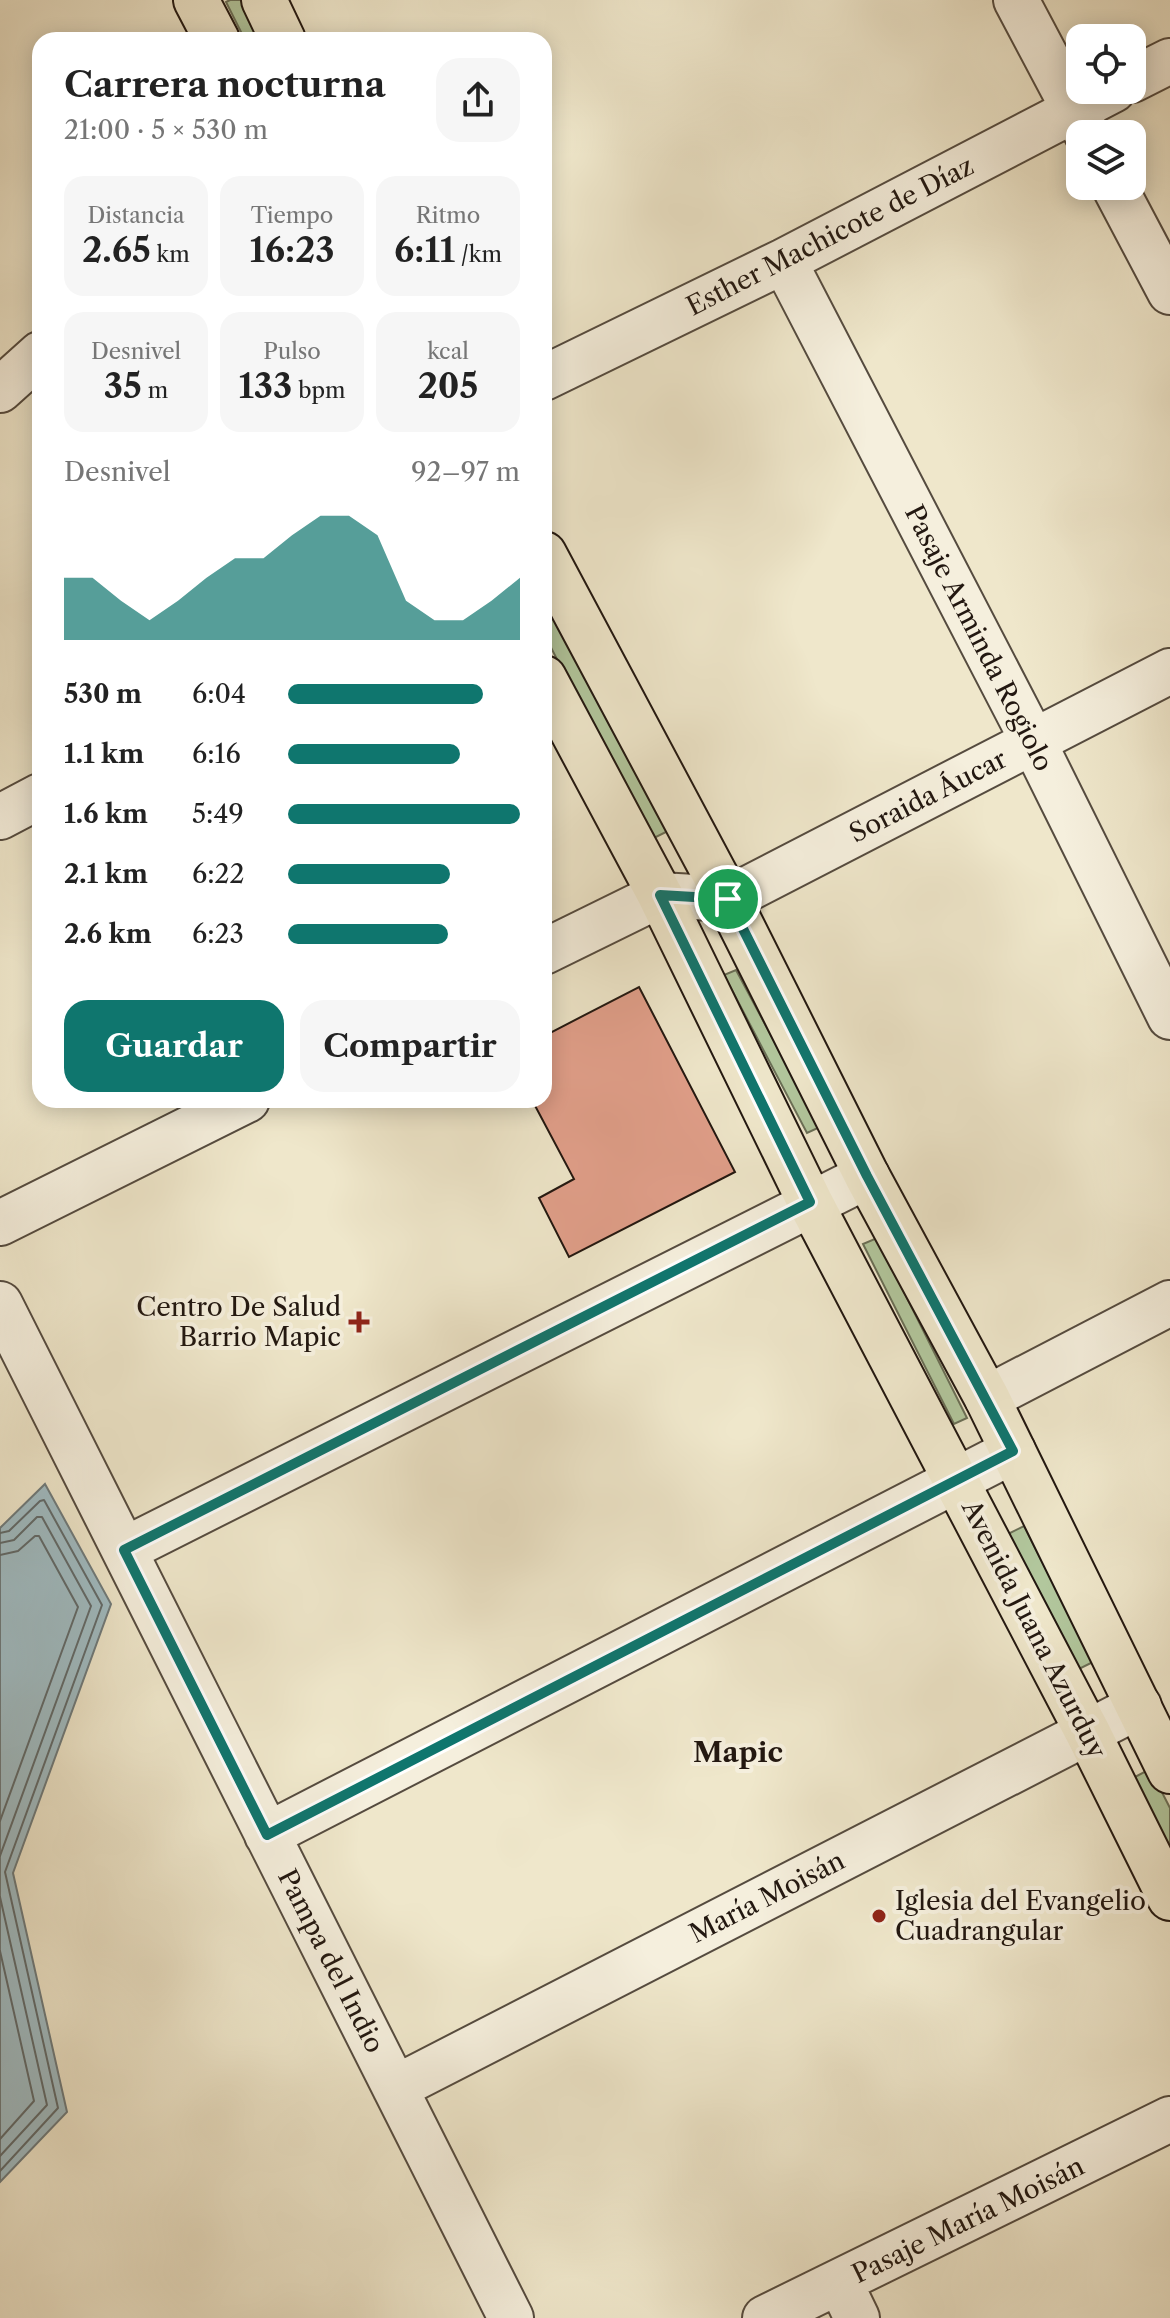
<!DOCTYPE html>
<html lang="es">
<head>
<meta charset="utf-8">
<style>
	:root { --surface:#fff; --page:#f6f6f6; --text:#222; --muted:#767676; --accent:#0f766e }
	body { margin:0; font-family:"Libre Caslon Text",serif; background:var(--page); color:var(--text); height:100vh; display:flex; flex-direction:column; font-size:30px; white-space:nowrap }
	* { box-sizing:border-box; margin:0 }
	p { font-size:26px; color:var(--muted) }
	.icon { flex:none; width:44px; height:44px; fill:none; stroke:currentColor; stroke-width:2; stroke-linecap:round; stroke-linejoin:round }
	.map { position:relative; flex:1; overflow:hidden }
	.panel { position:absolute; left:32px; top:32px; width:520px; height:1076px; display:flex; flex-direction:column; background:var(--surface); border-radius:24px; box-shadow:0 4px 20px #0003 }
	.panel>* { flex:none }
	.buttons { position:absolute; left:1066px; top:24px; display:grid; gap:16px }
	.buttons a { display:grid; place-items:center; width:80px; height:80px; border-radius:16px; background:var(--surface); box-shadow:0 4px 20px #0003; font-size:40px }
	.pin { position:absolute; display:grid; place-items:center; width:68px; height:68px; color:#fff; margin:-34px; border:4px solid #fff; border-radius:50%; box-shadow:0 2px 8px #0007 }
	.round { display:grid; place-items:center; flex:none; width:84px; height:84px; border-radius:24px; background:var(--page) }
	.headline { display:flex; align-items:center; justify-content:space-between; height:136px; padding:0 32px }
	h1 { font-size:36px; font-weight:700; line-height:60px }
	.stats { display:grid; grid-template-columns:repeat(3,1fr); gap:12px; height:136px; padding:8px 32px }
	.stats div { display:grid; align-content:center; border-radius:20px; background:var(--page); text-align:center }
	.stats b { font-size:34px; font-weight:700 }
	.stats small { font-size:22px; font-weight:400 }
	.stats p { font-size:22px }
	.chart { height:224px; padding:16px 32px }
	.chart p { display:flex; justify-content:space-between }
	.chart svg { width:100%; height:144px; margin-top:8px; fill:var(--accent); opacity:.7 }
	.primary-button { display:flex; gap:16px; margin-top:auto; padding:16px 32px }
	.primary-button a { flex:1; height:92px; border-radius:24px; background:var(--accent); color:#fff; font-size:32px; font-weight:700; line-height:92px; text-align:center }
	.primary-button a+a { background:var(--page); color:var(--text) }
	ul { padding:0 32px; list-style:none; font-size:26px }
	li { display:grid; grid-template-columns:128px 96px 1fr; align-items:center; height:60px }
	li i { height:20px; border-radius:10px; background:var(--accent) }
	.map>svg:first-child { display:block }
	.green { fill:#b2c79d; stroke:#6a6f56; stroke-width:2 }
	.water { fill:#a0bcc3; stroke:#6e7a7b; stroke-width:2 }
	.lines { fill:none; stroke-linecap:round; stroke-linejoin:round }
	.shore { stroke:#616a6a; stroke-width:2 }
	.building { fill:#e19f8a; stroke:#221710; stroke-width:2 }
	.minor-casing { stroke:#554b3f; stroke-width:48 }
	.major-casing { stroke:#221710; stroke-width:48 }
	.minor { stroke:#f5efdd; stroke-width:44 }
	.major { stroke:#efe7cb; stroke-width:44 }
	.route-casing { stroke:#fff; stroke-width:16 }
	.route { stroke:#0f766e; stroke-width:10 }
	.poi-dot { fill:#8f2418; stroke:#f5efdd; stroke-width:3 }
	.labels { text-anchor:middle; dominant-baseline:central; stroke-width:8; stroke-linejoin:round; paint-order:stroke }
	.street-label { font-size:26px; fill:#221710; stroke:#f5efdd }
	.poi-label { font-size:26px; fill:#221710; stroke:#f5efdd; text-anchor:end }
	.neighbourhood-label { font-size:28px; font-weight:bold; fill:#221710; stroke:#f5efdd }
</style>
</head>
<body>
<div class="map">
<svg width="1170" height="2318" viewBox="0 0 1170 2318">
	<rect width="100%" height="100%" fill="#efe7cb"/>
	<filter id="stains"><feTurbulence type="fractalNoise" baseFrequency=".0025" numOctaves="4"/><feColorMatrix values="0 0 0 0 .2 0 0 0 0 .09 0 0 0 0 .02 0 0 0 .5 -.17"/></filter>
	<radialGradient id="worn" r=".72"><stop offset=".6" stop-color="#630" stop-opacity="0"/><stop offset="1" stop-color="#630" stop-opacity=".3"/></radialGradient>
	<!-- green -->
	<path class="green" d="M230,0H243L263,40H245L226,2Z
		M552,607L668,831L650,840L544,634V611Z
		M736,970L820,1127L807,1133L724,975Z
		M877,1238L967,1418L954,1424L863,1244Z
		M1024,1526L1093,1662L1077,1670L1008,1534Z
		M1150,1769L1170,1808V1851L1133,1778Z"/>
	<!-- water -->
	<path class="water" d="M45,1484L111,1604L13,1873L67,2112L0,2182V1528Z"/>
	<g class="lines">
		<!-- shore -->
		<path class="shore" d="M0,1533L9,1531L40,1501L44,1500L102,1605L5,1872L58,2108L0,2171
			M0,1543L14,1540L37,1517H42L91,1606L0,1856
			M0,1555L18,1551L35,1536H39L78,1607L0,1821
			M0,1897L47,2105L0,2156
			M0,1951L34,2101L0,2139"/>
	</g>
	<!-- building -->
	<path class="building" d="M639,987L735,1172L569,1257L539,1198L574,1179L532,1100H544V1036Z"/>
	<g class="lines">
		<defs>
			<path id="minor" d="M1016,0L1087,134
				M1132,80L1170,61
				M1114,186L1170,292
				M784,261L1033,741L1170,1017
				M544,378L784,261L1113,90
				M0,390L40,354
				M0,817L40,796
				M544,952L660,895L728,899L1170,671
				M0,1223L247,1100
				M0,1304L511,2318
				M987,1398L1170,1303
				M124,1550L867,1176
				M267,1835L1013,1451
				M395,2088L1139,1706
				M840,2283L857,2318
				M765,2318L1170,2119"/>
			<path id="major" d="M196,0L217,40
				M264,0L283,40
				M544,554L728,899L867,1176L987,1398L1170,1771
				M544,678L660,895L810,1202L1088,1733L1170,1898"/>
		</defs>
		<!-- minor casing -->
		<use href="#minor" class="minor-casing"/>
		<!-- major casing -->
		<use href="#major" class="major-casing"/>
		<!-- minor -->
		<use href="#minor" class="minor"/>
		<!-- major -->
		<use href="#major" class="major"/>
	</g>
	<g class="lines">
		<defs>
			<path id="route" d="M660,895L728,899L867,1176L1013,1451L267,1835L124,1550L810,1202Z"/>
		</defs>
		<!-- route casing -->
		<use href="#route" class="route-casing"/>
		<!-- route -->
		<use href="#route" class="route"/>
	</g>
	<!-- markers -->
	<g class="poi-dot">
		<path d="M355 1310h8v8h8v8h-8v8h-8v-8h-8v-8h8z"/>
		<circle cx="879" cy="1916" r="8"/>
	</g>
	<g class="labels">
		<!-- street labels -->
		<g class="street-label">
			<text transform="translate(830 236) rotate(-27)">Esther Machicote de Díaz</text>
			<text transform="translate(979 638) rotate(63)">Pasaje Arminda Rogiolo</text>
			<text transform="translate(928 796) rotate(-27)">Soraida Áucar</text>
			<text transform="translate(1034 1629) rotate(63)">Avenida Juana Azurduy</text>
			<text transform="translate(767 1897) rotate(-27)">María Moisán</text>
			<text transform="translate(331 1961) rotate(63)">Pampa del Indio</text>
			<text transform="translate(968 2220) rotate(-26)">Pasaje María Moisán</text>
		</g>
		<!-- poi labels -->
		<g class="poi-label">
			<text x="341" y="1307">Centro De Salud<tspan x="341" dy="30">Barrio Mapic</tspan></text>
			<text x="895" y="1901" text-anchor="start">Iglesia del Evangelio<tspan x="895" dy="30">Cuadrangular</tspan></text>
		</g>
		<!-- neighbourhood labels -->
		<g class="neighbourhood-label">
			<text x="738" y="1752">Mapic</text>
		</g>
	</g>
	<rect width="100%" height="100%" filter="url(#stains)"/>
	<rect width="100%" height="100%" fill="url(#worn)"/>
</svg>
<div class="buttons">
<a><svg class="icon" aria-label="locate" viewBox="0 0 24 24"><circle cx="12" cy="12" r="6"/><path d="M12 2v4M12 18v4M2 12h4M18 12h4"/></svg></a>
<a><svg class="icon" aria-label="layers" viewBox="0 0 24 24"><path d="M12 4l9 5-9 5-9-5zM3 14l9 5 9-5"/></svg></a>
</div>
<div class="pin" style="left:728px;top:899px;background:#1e9e55"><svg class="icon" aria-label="arrive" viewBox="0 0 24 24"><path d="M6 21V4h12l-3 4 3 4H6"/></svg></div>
<section class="panel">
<div class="headline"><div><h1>Carrera nocturna</h1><p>21:00 · 5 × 530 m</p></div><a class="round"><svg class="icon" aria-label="share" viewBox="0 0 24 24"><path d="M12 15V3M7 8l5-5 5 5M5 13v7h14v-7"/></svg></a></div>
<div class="stats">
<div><p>Distancia</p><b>2.65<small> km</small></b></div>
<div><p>Tiempo</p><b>16:23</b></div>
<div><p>Ritmo</p><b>6:11<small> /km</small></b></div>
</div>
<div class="stats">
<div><p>Desnivel</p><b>35<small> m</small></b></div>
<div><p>Pulso</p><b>133<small> bpm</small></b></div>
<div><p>kcal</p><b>205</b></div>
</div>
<div class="chart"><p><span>Desnivel</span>92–97 m</p>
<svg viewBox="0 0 160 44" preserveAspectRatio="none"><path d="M0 44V25L10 25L20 32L30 38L40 32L50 25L60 19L70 19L80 12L90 6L100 6L110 12L120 32L130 38L140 38L150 32L160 25V44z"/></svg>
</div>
<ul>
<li><b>530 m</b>6:04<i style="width:84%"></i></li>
<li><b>1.1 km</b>6:16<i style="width:74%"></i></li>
<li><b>1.6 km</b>5:49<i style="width:100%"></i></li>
<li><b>2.1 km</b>6:22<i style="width:70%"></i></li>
<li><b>2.6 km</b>6:23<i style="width:69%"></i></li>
</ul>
<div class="primary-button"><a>Guardar</a><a>Compartir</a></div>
</section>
</div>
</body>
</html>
